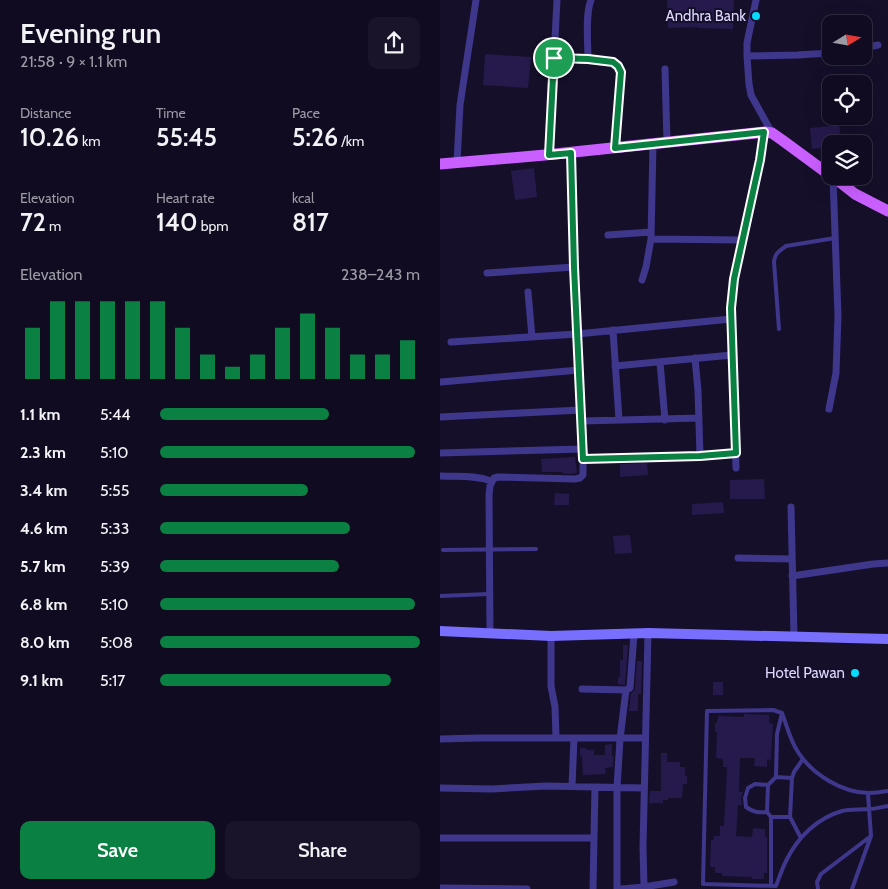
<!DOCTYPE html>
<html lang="en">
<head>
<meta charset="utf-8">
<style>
	:root { --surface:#100b20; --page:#191429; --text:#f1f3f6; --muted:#9c9ba5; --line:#302b3e; --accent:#0b8043 }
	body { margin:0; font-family:Cabin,sans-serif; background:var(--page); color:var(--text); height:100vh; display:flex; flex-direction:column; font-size:19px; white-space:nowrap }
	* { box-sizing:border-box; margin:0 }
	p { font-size:16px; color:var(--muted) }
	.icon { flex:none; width:28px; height:28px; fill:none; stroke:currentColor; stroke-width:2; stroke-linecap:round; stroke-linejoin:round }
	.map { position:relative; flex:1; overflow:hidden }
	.details { display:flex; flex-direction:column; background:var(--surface); width:440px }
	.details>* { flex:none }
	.needle { width:32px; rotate:79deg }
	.fabs { position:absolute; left:382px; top:15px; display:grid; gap:10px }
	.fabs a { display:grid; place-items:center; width:50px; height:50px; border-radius:10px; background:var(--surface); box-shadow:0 5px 20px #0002,0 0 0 1px var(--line); font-size:25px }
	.pin { position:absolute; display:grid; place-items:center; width:42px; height:42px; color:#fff; margin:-21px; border:2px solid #fff; border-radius:50%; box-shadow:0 1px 5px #0007 }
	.round { display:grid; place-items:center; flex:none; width:52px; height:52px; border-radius:10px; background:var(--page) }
	.overview { display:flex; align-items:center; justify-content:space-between; height:85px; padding:0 20px }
	h1 { font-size:28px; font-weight:600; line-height:38px }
	.figures { display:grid; grid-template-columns:repeat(3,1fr); gap:8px; height:85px; padding:5px 20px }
	.figures div { display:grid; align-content:center }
	.figures b { font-size:25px; font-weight:600 }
	.figures small { font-size:14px; font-weight:400 }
	.figures p { font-size:14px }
	.chart { height:140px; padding:10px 20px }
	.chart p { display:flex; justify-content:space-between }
	.chart svg { width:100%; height:90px; margin-top:5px; stroke:var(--accent); stroke-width:6 }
	.cta { display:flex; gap:10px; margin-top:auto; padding:10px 20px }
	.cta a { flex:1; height:58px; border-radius:10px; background:var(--accent); color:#fff; font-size:20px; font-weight:600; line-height:58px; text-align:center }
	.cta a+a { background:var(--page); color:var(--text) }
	ul { padding:0 20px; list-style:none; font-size:16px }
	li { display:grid; grid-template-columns:80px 60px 1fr; align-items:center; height:38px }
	li i { height:12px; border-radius:6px; background:var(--accent) }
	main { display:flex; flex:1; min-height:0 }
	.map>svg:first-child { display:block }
	.building { fill:#261a4d }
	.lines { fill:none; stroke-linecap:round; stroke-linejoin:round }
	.lane { stroke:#3e378c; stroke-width:4 }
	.street { stroke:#3e378c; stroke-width:7 }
	.secondary { stroke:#796fff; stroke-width:10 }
	.primary { stroke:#ca5fff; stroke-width:11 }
	.route-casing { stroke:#fff; stroke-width:10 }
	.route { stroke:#0b8043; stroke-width:6 }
	.poi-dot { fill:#04dbff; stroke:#150f2a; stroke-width:2 }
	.labels { text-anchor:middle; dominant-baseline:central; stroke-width:4; stroke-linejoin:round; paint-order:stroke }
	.poi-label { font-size:15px; fill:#ded8ff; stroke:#150f2a; text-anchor:end }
</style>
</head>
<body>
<main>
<section class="details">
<div class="overview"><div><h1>Evening run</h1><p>21:58 · 9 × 1.1 km</p></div><a class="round"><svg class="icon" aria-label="share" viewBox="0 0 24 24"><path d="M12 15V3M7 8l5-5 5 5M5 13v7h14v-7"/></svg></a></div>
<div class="figures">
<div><p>Distance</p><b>10.26<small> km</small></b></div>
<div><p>Time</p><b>55:45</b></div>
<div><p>Pace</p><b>5:26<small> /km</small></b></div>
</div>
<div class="figures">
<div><p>Elevation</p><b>72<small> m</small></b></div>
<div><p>Heart rate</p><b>140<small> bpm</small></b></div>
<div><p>kcal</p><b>817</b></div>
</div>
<div class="chart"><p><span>Elevation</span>238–243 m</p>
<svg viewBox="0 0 160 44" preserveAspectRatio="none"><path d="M5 44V19M15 44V6M25 44V6M35 44V6M45 44V6M55 44V6M65 44V19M75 44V32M85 44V38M95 44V32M105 44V19M115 44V12M125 44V19M135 44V32M145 44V32M155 44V25"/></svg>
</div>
<ul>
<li><b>1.1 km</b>5:44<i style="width:65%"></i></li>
<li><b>2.3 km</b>5:10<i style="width:98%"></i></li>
<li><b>3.4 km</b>5:55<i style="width:57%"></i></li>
<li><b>4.6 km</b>5:33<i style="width:73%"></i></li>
<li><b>5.7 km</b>5:39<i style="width:69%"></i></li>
<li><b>6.8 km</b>5:10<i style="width:98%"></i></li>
<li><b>8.0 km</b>5:08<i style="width:100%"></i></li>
<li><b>9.1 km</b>5:17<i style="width:89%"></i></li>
</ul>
<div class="cta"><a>Save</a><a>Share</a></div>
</section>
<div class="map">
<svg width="448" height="889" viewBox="0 0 448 889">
	<rect width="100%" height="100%" fill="#150f2a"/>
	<!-- building -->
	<path class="building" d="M227,0H294L293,29L258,28V27L228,28Z
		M45,54L91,57L88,88L43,85Z
		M399,125L402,144H391V147L372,149L370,128Z
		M94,168L97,197L75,200L71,171Z
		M135,457L137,473L129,474L122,473V472H102L101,459Z
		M207,463L208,475L180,477V464Z
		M324,479L325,499H290V480Z
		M115,493L129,494V505H114Z
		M283,502L284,513L252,515V504Z
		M190,535L192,553L175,554L173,536Z
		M183,645H188L185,685L178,684V677H180V660H183Z
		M197,661H202L201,694H198V711H189L191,693L194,691L195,688Z
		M273,682H283V695H273Z
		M304,714L329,715V723L333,724L331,760L327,759V767L314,766L315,758H300L299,792H303L301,798L302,805H298L296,836L312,837L313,828L325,829V837H327V873H324V879H312V877L282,876V873H275V867H270L271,840H273L274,836H280V826H284L287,767H283V759L276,758L277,732H275V723H277L278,716L304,717Z
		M172,744V756H174L173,767L165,768L166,774L143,775L142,755L140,756V748H146L147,750H154V755H165V745Z
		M221,753H227V762H240V767H245V776H247V784H243L242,798H228V800H223V803H209L210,791H221Z"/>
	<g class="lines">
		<!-- lane -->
		<path class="lane" d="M339,329L334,262C335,253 339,251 346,246L395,238
			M3,550L96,549
			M0,596L49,594
			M342,713L337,734L336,777L352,778
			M336,777L328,785L327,812L331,817H350
			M448,791C442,792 435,793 429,793C402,793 372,774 358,752C350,740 347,726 342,713L333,710L267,711L263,884L336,886C339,878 342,869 346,861C357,838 377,818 402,811C411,809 420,810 429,809C435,809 442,807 448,806
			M327,812C318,813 313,812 306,807L305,798L308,788L315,784L328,785
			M361,838L350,817L352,778L354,772L363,759
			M331,886V817
			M378,889L377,882L381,874L431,836
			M412,889L431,836L428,794"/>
		<!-- street -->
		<path class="street" d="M316,0L307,43V56L309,84L311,95L332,133
			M424,48L438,45
			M307,56L357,55L391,53
			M114,58C125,58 171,58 178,65C178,66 181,71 181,72L175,148
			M148,59C148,43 145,14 151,0
			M225,69L227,143
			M109,155L117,0
			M17,162L20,105L36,0
			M168,235L211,232
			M211,239L302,240
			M47,273L134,267
			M202,280L206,267L211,239L213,144
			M88,292L92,337
			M173,330L179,420
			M11,342L137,334L291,319
			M255,358L258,391L260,456
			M220,362L225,420
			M175,366L292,355
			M1,382L139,370
			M389,409L396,373L398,316L393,177
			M0,417L141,410
			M142,421L259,418
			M0,453L143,449
			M143,459L260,456L295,453
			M296,468L291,307L294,279L320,160L325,132
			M0,476C17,477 35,475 51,481
			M351,507L354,636
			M298,558L352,559
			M352,576L433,564L448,563
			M50,632L49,495L50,486L54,478L58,477L135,479L140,478L143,475V436L134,267L131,153
			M111,636V686L115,707L116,737
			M142,689L186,690L190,688L194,634
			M0,739L39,738H205
			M132,786L134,738
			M0,788L52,789L106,786L204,788
			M0,838H154
			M204,887L203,847L208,633
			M0,888L87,889
			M153,889L155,787
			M177,889V787L180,739L186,690
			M181,889L204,887L234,882"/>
		<!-- secondary -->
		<path class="secondary" d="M0,631L111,636L208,633L448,639"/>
		<!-- primary -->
		<path class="primary" d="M0,164L105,155L325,132L332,133L342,140L391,176
			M392,176L415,194L448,211"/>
	</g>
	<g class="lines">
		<defs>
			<path id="route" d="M114,58L148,59L173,62L178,66L181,72L175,148L324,132L320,160L294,279L291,308L296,453L260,456L143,459L134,267L131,153L109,155Z"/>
		</defs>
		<!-- route casing -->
		<use href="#route" class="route-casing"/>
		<!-- route -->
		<use href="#route" class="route"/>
	</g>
	<!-- markers -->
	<g class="poi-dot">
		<circle cx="316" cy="16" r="5"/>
		<circle cx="415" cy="673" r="5"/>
	</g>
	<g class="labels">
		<!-- poi labels -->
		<g class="poi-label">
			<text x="306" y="16">Andhra Bank</text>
			<text x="405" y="673">Hotel Pawan</text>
		</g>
	</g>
</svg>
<div class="fabs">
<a><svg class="needle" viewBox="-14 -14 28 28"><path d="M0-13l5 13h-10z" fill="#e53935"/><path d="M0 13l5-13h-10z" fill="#9c9ba5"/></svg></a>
<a><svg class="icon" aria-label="locate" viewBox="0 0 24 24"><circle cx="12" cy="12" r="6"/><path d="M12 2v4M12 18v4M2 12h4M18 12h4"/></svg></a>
<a><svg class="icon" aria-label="layers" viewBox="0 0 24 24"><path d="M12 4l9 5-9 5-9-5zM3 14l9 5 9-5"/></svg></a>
</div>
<div class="pin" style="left:114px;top:58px;background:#1e9e55"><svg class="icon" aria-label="arrive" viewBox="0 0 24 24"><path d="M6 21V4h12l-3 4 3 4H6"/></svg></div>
</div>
</main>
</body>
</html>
